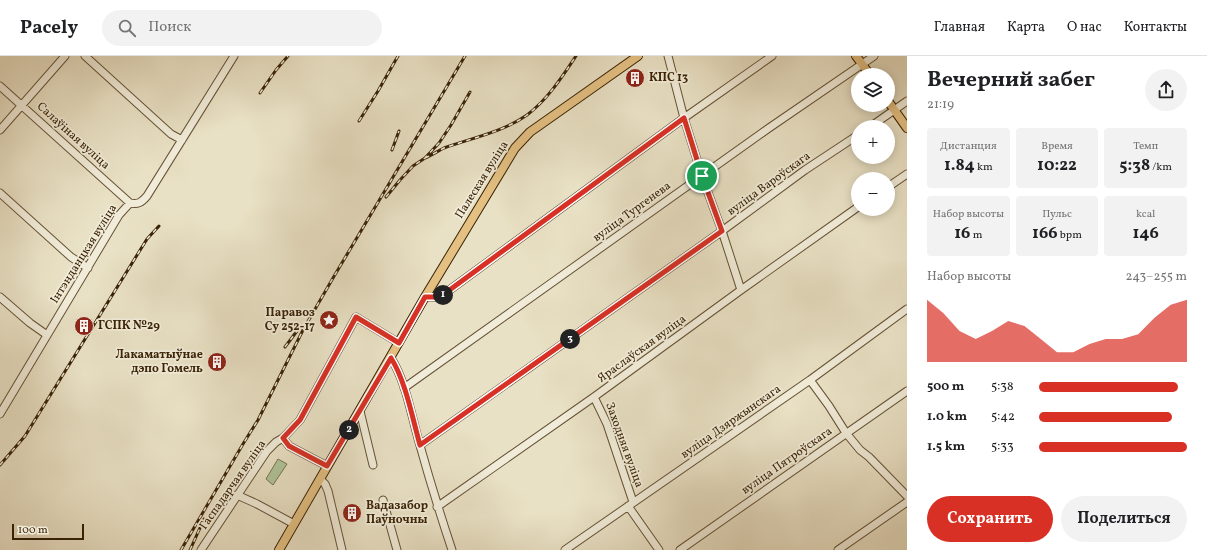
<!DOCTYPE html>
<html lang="ru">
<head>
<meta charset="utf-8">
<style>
	:root { --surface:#fff; --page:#f2f2f2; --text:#202124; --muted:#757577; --line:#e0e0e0; --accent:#d93025 }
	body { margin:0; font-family:Vollkorn,serif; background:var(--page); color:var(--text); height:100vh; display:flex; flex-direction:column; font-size:15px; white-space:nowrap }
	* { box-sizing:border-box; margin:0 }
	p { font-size:13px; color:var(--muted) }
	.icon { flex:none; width:22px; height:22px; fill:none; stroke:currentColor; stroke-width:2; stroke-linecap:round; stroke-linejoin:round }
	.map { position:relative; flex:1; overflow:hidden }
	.drawer { display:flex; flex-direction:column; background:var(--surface); width:300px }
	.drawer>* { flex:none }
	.fabs { position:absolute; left:851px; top:12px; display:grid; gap:8px }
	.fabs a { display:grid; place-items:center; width:44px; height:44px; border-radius:50%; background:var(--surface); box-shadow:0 2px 10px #0003; font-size:20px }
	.scale { position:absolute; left:12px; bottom:10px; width:72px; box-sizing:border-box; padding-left:4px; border:2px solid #392205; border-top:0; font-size:11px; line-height:14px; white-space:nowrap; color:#392205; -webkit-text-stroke:3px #f1ecd9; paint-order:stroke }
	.pin { position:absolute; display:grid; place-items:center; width:34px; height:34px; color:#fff; margin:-17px; border:2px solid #fff; border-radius:50%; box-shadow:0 1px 4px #0007 }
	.km { position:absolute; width:20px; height:20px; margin:-10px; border-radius:50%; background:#222; color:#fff; font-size:11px; line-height:20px; text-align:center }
	.round { display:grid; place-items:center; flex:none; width:42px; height:42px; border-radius:21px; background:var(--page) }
	.summary { display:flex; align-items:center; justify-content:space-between; height:68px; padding:0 20px }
	h1 { font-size:22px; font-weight:700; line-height:30px }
	.figures { display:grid; grid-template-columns:repeat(3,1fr); gap:6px; height:68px; padding:4px 20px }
	.figures div { display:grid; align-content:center; border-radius:4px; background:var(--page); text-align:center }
	.figures b { font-size:17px; font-weight:700 }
	.figures small { font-size:11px; font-weight:400 }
	.figures p { font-size:11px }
	.chart { height:112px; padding:8px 20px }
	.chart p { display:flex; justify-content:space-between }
	.chart svg { width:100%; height:72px; margin-top:4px; fill:var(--accent); opacity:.7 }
	.action { display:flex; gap:8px; margin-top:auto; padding:8px 20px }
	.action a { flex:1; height:46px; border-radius:24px; background:var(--accent); color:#fff; font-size:16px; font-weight:700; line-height:46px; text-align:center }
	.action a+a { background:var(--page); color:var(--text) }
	ul { padding:0 20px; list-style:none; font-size:13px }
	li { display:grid; grid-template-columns:64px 48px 1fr; align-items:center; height:30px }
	li i { height:10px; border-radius:5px; background:var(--accent) }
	header { display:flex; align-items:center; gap:24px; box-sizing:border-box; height:56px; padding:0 20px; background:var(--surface); border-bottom:1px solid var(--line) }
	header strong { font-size:19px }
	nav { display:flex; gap:22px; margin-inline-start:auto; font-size:14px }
	.search { width:280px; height:36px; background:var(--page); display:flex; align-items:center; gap:10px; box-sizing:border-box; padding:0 14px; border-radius:22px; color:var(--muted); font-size:15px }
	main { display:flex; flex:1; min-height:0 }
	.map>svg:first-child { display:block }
	.park { fill:#b0c49a; stroke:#747350 }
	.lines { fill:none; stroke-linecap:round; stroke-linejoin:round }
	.minor-casing { stroke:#655235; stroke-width:9 }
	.major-casing { stroke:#392205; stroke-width:10 }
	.minor { stroke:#f1ecd9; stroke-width:7 }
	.major { stroke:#e4c082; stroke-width:8 }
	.rail-casing { stroke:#392205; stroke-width:3 }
	.rail { stroke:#f1ecd9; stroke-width:1.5; stroke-dasharray:4.5; stroke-linecap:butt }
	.route-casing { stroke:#fff; stroke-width:8 }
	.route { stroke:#d93025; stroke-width:5 }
	.labels { text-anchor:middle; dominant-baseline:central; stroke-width:3.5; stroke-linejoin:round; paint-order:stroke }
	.poi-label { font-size:12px; font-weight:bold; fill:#392205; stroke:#f1ecd9; text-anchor:start }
	.street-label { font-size:12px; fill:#392205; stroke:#f1ecd9 }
</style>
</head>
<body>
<header>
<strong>Pacely</strong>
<div class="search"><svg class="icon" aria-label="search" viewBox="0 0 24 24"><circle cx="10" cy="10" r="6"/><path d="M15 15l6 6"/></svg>Поиск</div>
<nav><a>Главная</a><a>Карта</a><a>О нас</a><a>Контакты</a></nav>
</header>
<main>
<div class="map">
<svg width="907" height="494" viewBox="0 0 907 494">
	<rect width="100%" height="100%" fill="#e9e1c5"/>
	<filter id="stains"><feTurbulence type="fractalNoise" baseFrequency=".005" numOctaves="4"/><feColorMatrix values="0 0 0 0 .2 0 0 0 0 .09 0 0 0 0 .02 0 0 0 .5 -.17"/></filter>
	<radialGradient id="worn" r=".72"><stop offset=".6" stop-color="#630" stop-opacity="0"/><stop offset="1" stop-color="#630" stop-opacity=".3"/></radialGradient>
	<!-- park -->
	<path class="park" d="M278,403L287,408L273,429L266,423Z"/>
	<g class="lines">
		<defs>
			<path id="minor" d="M85,0L171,78L182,84
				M668,0L684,62L702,120L722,175L741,234
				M0,30L130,147
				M870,71L907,45
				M0,74L65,0
				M888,131L907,118
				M0,137L71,201L88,212
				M0,241L30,267L47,279
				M425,241H440L684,62L772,0
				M391,302C406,326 411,358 419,386C429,422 440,458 452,494
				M810,324L829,350L846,377L860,394L869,401L907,440
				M404,332L769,72L874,0
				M594,341L607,368L633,446
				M360,355L373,409
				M0,358L119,159L130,147C138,149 142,146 147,140L234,0
				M283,382L289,390L327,410
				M420,389L722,175L805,114L858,79
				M320,423L325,428L328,435L342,494
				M237,439L257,448L294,468
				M383,444L397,494
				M628,450L659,494
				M437,451L594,341L741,234L858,151
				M201,494L267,395L276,386L283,382L300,364L356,261L399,287
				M565,494L810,324L907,253
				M680,494L907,335
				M838,494L907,446"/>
			<path id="major" d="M856,0L870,19
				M888,45L907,72
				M279,494L425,241L515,92L530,76L638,0"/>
		</defs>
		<!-- minor casing -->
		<use href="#minor" class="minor-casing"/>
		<!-- major casing -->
		<use href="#major" class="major-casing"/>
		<!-- minor -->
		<use href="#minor" class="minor"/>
		<!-- major -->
		<use href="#major" class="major"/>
		<defs>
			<path id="rail" d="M260,37L276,14L288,0
				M359,65L378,35L398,0
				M392,94L399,75
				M425,102C432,99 438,95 444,92C472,82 503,76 527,59C548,43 562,21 576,0
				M386,141L400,124L413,110L425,102L439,87L451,69L470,36
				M285,291L300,271
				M0,409L25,380L147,183L159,170
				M181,494L243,388L258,364L303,274L333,222L465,0
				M190,494L204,463"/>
		</defs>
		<!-- rail casing -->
		<use href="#rail" class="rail-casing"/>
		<!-- rail -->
		<use href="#rail" class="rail"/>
	</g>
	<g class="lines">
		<defs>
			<path id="route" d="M684,62L702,120L722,175L420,389C412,361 406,326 391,302L327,410L289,390L283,382L300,364L356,261L399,287L425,241H440Z"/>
		</defs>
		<!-- route casing -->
		<use href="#route" class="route-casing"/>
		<!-- route -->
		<use href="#route" class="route"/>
	</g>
	<!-- icons -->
	<defs>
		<symbol id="building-disc" viewBox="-11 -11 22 22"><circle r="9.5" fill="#8f2418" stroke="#f1ecd9"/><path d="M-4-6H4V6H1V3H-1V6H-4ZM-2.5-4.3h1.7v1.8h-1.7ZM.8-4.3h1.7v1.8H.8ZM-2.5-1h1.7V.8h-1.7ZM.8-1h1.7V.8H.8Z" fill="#fff"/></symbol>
		<symbol id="sight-disc" viewBox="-11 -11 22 22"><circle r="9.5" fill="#8f2418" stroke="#f1ecd9"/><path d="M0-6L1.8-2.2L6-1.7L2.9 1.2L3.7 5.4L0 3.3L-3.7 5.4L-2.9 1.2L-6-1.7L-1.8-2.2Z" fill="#fff"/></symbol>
	</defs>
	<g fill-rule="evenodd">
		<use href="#building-disc" x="624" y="11" width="22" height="22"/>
		<use href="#sight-disc" x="318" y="253" width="22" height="22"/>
		<use href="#building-disc" x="73" y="259" width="22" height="22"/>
		<use href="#building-disc" x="206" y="295" width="22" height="22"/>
		<use href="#building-disc" x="341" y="446" width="22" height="22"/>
	</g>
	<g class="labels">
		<!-- poi labels -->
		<g class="poi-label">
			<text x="649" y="22">КПС 13</text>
			<text x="315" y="257" text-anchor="end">Паравоз<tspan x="315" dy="14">Су 252-17</tspan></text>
			<text x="98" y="270">ГСПК №29</text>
			<text x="203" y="299" text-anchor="end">Лакаматыўнае<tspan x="203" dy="14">дэпо Гомель</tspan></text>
			<text x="366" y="450">Вадазабор<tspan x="366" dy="14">Паўночны</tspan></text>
		</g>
		<!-- street labels -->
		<g class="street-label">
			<text transform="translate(73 80) rotate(42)">Салаўіная вуліца</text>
			<text transform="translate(482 124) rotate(-58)">Палеская вуліца</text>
			<text transform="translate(769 128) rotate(-36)">вуліца Вароўскага</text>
			<text transform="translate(632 156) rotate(-36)">вуліца Тургенева</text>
			<text transform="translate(84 198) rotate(-58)">Інтэнданцкая вуліца</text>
			<text transform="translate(642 293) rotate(-36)">Яраслаўская вуліца</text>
			<text transform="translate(731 366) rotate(-35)">вуліца Дзяржынскага</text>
			<text transform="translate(624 389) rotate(70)">Заходняя вуліца</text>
			<text transform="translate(787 405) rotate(-35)">вуліца Пятроўскага</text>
			<text transform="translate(233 429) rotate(-55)">Гаспадарчая вуліца</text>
		</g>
	</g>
	<rect width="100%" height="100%" filter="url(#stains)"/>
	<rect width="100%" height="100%" fill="url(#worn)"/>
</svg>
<div class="fabs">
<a><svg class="icon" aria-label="layers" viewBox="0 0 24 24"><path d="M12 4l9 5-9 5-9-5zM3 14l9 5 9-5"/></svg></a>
<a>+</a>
<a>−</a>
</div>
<div class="scale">100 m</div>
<div class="pin" style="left:702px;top:120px;background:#1e9e55"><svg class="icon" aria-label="arrive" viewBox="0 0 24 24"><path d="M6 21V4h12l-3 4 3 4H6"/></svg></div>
<b class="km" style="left:443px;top:239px">1</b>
<b class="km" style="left:349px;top:374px">2</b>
<b class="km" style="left:570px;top:283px">3</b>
</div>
<section class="drawer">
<div class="summary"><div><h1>Вечерний забег</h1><p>21:19</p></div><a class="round"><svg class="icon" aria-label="share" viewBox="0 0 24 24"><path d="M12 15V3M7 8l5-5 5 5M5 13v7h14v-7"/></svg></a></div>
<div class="figures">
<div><p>Дистанция</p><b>1.84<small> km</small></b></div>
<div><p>Время</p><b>10:22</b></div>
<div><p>Темп</p><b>5:38<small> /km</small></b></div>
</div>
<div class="figures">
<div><p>Набор высоты</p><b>16<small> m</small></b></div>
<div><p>Пульс</p><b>166<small> bpm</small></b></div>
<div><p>kcal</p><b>146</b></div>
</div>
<div class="chart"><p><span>Набор высоты</span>243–255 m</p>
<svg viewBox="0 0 160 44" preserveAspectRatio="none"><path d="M0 44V6L10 14L20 25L30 30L40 25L50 19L60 22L70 30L80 38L90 38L100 33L110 30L120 30L130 27L140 17L150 9L160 6V44z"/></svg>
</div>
<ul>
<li><b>500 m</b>5:38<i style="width:94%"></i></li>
<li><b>1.0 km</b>5:42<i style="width:90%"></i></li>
<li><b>1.5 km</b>5:33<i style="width:100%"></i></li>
</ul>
<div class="action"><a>Сохранить</a><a>Поделиться</a></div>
</section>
</main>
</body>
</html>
